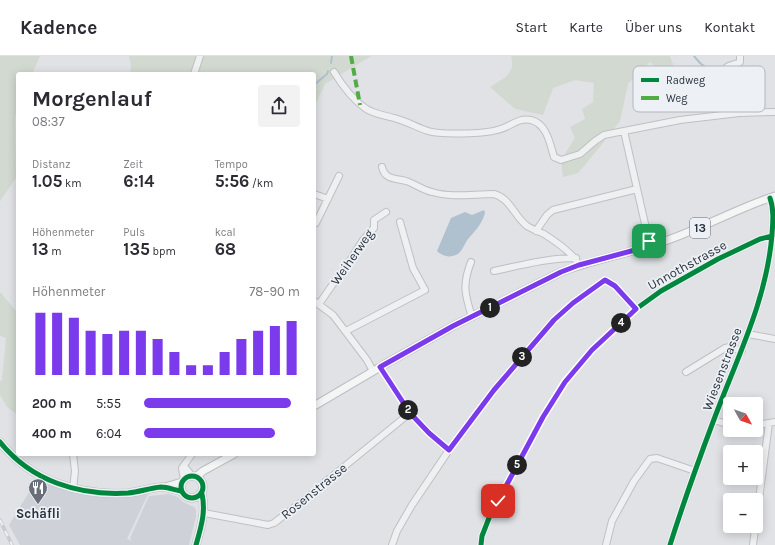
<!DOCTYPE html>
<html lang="de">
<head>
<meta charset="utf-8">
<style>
	:root { --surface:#fff; --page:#f2f2f3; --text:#2b2b33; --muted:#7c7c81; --line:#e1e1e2; --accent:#7c3aed }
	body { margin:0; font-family:Karla,sans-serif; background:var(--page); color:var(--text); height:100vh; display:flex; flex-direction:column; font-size:15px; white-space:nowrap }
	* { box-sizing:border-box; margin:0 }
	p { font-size:13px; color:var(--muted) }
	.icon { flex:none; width:22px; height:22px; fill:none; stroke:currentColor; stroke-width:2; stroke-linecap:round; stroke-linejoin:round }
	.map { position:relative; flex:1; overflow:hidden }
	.drawer { position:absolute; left:16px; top:16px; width:300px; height:384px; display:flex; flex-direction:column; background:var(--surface); border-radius:4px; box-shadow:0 2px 10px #0003 }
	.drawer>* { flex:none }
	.needle { width:26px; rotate:130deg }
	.buttons { position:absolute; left:723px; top:341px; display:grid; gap:8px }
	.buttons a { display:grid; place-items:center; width:40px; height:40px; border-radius:4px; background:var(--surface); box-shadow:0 2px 10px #0003; font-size:20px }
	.pin { position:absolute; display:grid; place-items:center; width:34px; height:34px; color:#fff; margin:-17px; border-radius:8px; box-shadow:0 2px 6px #0006 }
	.km { position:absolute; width:20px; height:20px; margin:-10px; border-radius:50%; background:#222; color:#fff; font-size:11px; line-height:20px; text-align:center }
	.round { display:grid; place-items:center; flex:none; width:42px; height:42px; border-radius:4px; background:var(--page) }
	.overview { display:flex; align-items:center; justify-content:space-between; height:68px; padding:0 16px }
	h1 { font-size:22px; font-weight:700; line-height:30px }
	.stats { display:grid; grid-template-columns:repeat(3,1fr); gap:6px; height:68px; padding:4px 16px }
	.stats div { display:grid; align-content:center }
	.stats b { font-size:17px; font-weight:700 }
	.stats small { font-size:11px; font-weight:400 }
	.stats p { font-size:11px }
	.chart { height:112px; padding:8px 16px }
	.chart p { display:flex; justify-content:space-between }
	.chart svg { width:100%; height:72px; margin-top:4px; stroke:var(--accent); stroke-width:6 }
	ul { padding:0 16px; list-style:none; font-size:13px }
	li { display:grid; grid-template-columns:64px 48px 1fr; align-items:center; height:30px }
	li i { height:10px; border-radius:5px; background:var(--accent) }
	header { display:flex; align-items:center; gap:24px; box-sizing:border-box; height:56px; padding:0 20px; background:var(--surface); border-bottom:1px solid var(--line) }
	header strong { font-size:19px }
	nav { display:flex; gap:22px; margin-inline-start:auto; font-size:14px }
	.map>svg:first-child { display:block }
	.built { fill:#ced2d8 }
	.green { fill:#d1d9d0 }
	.water { fill:#afc1cf }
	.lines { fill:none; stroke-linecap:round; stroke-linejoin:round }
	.stream { stroke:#afc1cf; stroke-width:2 }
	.minor-casing { stroke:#bec0c3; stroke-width:8 }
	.major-casing { stroke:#bcbfc3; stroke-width:9 }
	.minor { stroke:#eff0f1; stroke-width:6 }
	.major { stroke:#f4f5f5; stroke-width:7 }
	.rail-casing { stroke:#c8cacd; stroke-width:3.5 }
	.rail { stroke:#edf1f5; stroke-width:2; stroke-dasharray:6; stroke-linecap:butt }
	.quiet { stroke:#53ab46; stroke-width:4; stroke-dasharray:8 4; stroke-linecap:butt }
	.cycleway-casing { stroke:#edf1f5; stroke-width:8 }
	.cycleway { stroke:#00873e; stroke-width:5 }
	.route-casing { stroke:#fff; stroke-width:8 }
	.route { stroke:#7c3aed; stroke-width:5 }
	.labels { text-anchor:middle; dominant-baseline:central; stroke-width:3.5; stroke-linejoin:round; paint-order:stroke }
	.shield { fill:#edf1f5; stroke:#636b74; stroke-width:1 }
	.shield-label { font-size:12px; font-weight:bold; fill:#28313d }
	.street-label { font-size:13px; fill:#28313d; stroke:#edf1f5 }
	.poi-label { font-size:13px; font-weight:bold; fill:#28313d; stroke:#edf1f5 }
	.key { fill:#edf1f5; stroke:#b2b7be; stroke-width:1 }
	.key-label { font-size:11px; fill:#28313d }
</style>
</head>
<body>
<header>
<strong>Kadence</strong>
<nav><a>Start</a><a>Karte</a><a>Über uns</a><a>Kontakt</a></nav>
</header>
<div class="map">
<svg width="775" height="489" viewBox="0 0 775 489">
	<rect width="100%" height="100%" fill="#e0e2e5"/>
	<!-- built -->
	<path class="built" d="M39,420L76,434H150L127,483L132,485L130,482L149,440L169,438L178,441L183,446L194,451L196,454V461L189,489H20L9,469Z"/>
	<!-- green -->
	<path class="green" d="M0,0H40L32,18H18V52L15,60L16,122L0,145Z
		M129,0H371L325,28L314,51V18H130L131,10Z
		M511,0H670L677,21L673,26L650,6L628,28L620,65L599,92L578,117L563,121L561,104L575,82L570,71L585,63L582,53L593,46L594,27L575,24L553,32L543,59L515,53L490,31C504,22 516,18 511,0Z
		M0,232V236L18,257V359L7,351L0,339V325L2,324L6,282L0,280Z"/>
	<!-- water -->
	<path class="water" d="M484,154L485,157C482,168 475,175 468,183C465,187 463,193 460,196C453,203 443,201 437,195L451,162L465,156L472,159Z"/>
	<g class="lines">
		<!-- stream -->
		<path class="stream" d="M694,0L700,7L714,18
			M331,7L332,0
			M314,29L327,18L328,15"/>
		<defs>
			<path id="minor" d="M334,16C342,29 352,43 365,52C373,58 384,59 394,62C406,65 416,71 428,75C440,79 484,78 497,74C509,72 518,61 531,64C547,68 550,88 554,101L561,104L580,98L595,85L604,79L624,75
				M194,18L200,0
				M739,57C735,48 719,19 726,12C729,8 736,9 740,6V0
				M382,111C385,124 395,122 406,125C415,128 423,134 432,136C452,142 473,138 494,138C510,142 514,160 527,170C532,173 538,175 544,178C555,185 574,198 579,209
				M314,138L328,143
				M316,167L339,120
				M536,175L547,159L553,154L637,133
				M650,190L624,75L680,64L739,57L775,56
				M471,206C462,229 465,239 472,261
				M494,215C522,209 548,202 576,202
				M314,245L333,259L367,304L373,315
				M319,248L335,225L342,217L363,184L374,172V164L386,156
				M346,275L425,234L413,212L400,166
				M748,278L775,283
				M380,311L410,357L429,377L449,394
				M686,316L725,292L730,291L742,295
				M714,364L730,369
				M756,369L775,366
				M184,410L192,420
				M184,424L182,412L192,398
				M73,433L75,415L73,398
				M204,457L268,469L274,467L317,434L324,427L410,357
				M392,489L397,475L412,449L449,394L494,334L554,264L573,247L605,224L615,230L636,253
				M481,489L482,480L489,462L543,361L565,325L592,294L636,253L661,235L718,203L760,183L772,180
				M606,489L612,465L634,425L650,403L657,402L695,415
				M670,489C683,448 698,406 713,366C736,304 767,244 772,178C773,165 774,153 770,142
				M753,489L769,367"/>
			<path id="major" d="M314,350L387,307L453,270L561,216C595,203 631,197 665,185C703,172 738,152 775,140
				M0,386C31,425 79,440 128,437C139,436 150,432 161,431C167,431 175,434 181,435
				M181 431a11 11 0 1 1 22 0a11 11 0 1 1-22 0Z
				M196,421L203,415L234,398
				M165,431L182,426
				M196,489C201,471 206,456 202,438"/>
		</defs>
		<!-- minor casing -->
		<use href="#minor" class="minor-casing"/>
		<!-- major casing -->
		<use href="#major" class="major-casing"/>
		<!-- minor -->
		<use href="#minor" class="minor"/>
		<!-- major -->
		<use href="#major" class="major"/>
		<defs>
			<path id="rail" d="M0,464L12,489"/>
		</defs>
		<!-- rail casing -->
		<use href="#rail" class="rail-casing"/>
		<!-- rail -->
		<use href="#rail" class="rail"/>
		<!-- quiet -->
		<path class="quiet" d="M351,0L360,49"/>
		<defs>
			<path id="cycleway" d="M0,386C31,425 79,440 128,437C139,436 150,432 161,431C167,431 175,434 181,435
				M181 431a11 11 0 1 1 22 0a11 11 0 1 1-22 0Z
				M196,489C201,471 206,456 202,438
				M481,489L482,480L489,462L543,361L565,325L592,294L636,253L661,235L718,203L760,183L772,180
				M670,489C683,448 698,406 713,366C736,304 767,244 772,178C773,165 774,153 770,142"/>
		</defs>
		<!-- cycleway casing -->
		<use href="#cycleway" class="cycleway-casing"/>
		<!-- cycleway -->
		<use href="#cycleway" class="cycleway"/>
	</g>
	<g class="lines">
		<defs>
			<path id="route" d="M498,445L543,361L565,326L592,294L636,253L615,230L605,224L573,247L554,264L494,334L449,394L429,377L410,357L380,311L453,270L561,216L579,209L650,190L649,185"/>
		</defs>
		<!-- route casing -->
		<use href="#route" class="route-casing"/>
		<!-- route -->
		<use href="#route" class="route"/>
	</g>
	<!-- icons -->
	<defs>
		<symbol id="restaurant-pin" viewBox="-11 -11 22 30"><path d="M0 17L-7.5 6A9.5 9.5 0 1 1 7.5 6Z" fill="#686f78" stroke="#edf1f5"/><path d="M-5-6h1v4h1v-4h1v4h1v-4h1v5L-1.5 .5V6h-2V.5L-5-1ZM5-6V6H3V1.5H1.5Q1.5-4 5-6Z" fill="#fff"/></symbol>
	</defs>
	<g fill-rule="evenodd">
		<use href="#restaurant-pin" x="27" y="421" width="22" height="30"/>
	</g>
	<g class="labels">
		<!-- shield labels -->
		<rect class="shield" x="690" y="162" width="20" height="20" rx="3"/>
		<g class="shield-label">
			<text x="700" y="172">13</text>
		</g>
		<!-- street labels -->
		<g class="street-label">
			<text transform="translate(352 201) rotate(-55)">Weiherweg</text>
			<text transform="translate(687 209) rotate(-29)">Unnothstrasse</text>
			<text transform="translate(722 313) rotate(-69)">Wiesenstrasse</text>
			<text transform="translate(314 435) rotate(-39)">Rosenstrasse</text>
		</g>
		<!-- poi labels -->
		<g class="poi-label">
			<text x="38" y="457">Schäfli</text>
		</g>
	</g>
	<!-- legend -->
	<rect x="633" y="10" width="132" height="46" rx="6" class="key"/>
	<rect x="641" y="22" width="18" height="4" fill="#00873e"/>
	<rect x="641" y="40" width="18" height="4" fill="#53ab46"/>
	<g class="key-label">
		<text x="666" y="28">Radweg</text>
		<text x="666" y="46">Weg</text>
	</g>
</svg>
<div class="buttons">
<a><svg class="needle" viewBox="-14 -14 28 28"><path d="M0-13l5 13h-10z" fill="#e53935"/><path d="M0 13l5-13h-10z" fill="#7c7c81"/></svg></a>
<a>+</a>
<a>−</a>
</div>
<div class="pin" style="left:649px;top:185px;background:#1e9e55"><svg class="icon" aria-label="arrive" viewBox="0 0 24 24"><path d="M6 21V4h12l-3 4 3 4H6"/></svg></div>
<div class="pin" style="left:498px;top:445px;background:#d93025"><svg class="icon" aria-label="check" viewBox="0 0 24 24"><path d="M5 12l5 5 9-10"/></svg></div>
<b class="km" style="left:490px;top:252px">1</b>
<b class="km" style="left:408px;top:354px">2</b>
<b class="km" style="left:522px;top:301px">3</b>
<b class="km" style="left:621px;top:267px">4</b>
<b class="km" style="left:517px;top:409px">5</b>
<section class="drawer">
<div class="overview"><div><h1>Morgenlauf</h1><p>08:37</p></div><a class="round"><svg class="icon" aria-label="share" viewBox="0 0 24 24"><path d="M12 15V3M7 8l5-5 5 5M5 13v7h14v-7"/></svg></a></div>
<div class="stats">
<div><p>Distanz</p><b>1.05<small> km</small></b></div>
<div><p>Zeit</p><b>6:14</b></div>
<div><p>Tempo</p><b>5:56<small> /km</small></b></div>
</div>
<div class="stats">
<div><p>Höhenmeter</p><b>13<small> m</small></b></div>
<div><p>Puls</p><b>135<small> bpm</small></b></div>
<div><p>kcal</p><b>68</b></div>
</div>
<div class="chart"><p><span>Höhenmeter</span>78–90 m</p>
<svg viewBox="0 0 160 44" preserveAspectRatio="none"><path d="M5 44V6M15 44V6M25 44V9M35 44V17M45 44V19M55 44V17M65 44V17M75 44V22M85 44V30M95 44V38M105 44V38M115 44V30M125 44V22M135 44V17M145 44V14M155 44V11"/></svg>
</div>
<ul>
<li><b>200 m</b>5:55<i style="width:94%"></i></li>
<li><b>400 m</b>6:04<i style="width:84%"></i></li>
</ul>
</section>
</div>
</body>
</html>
